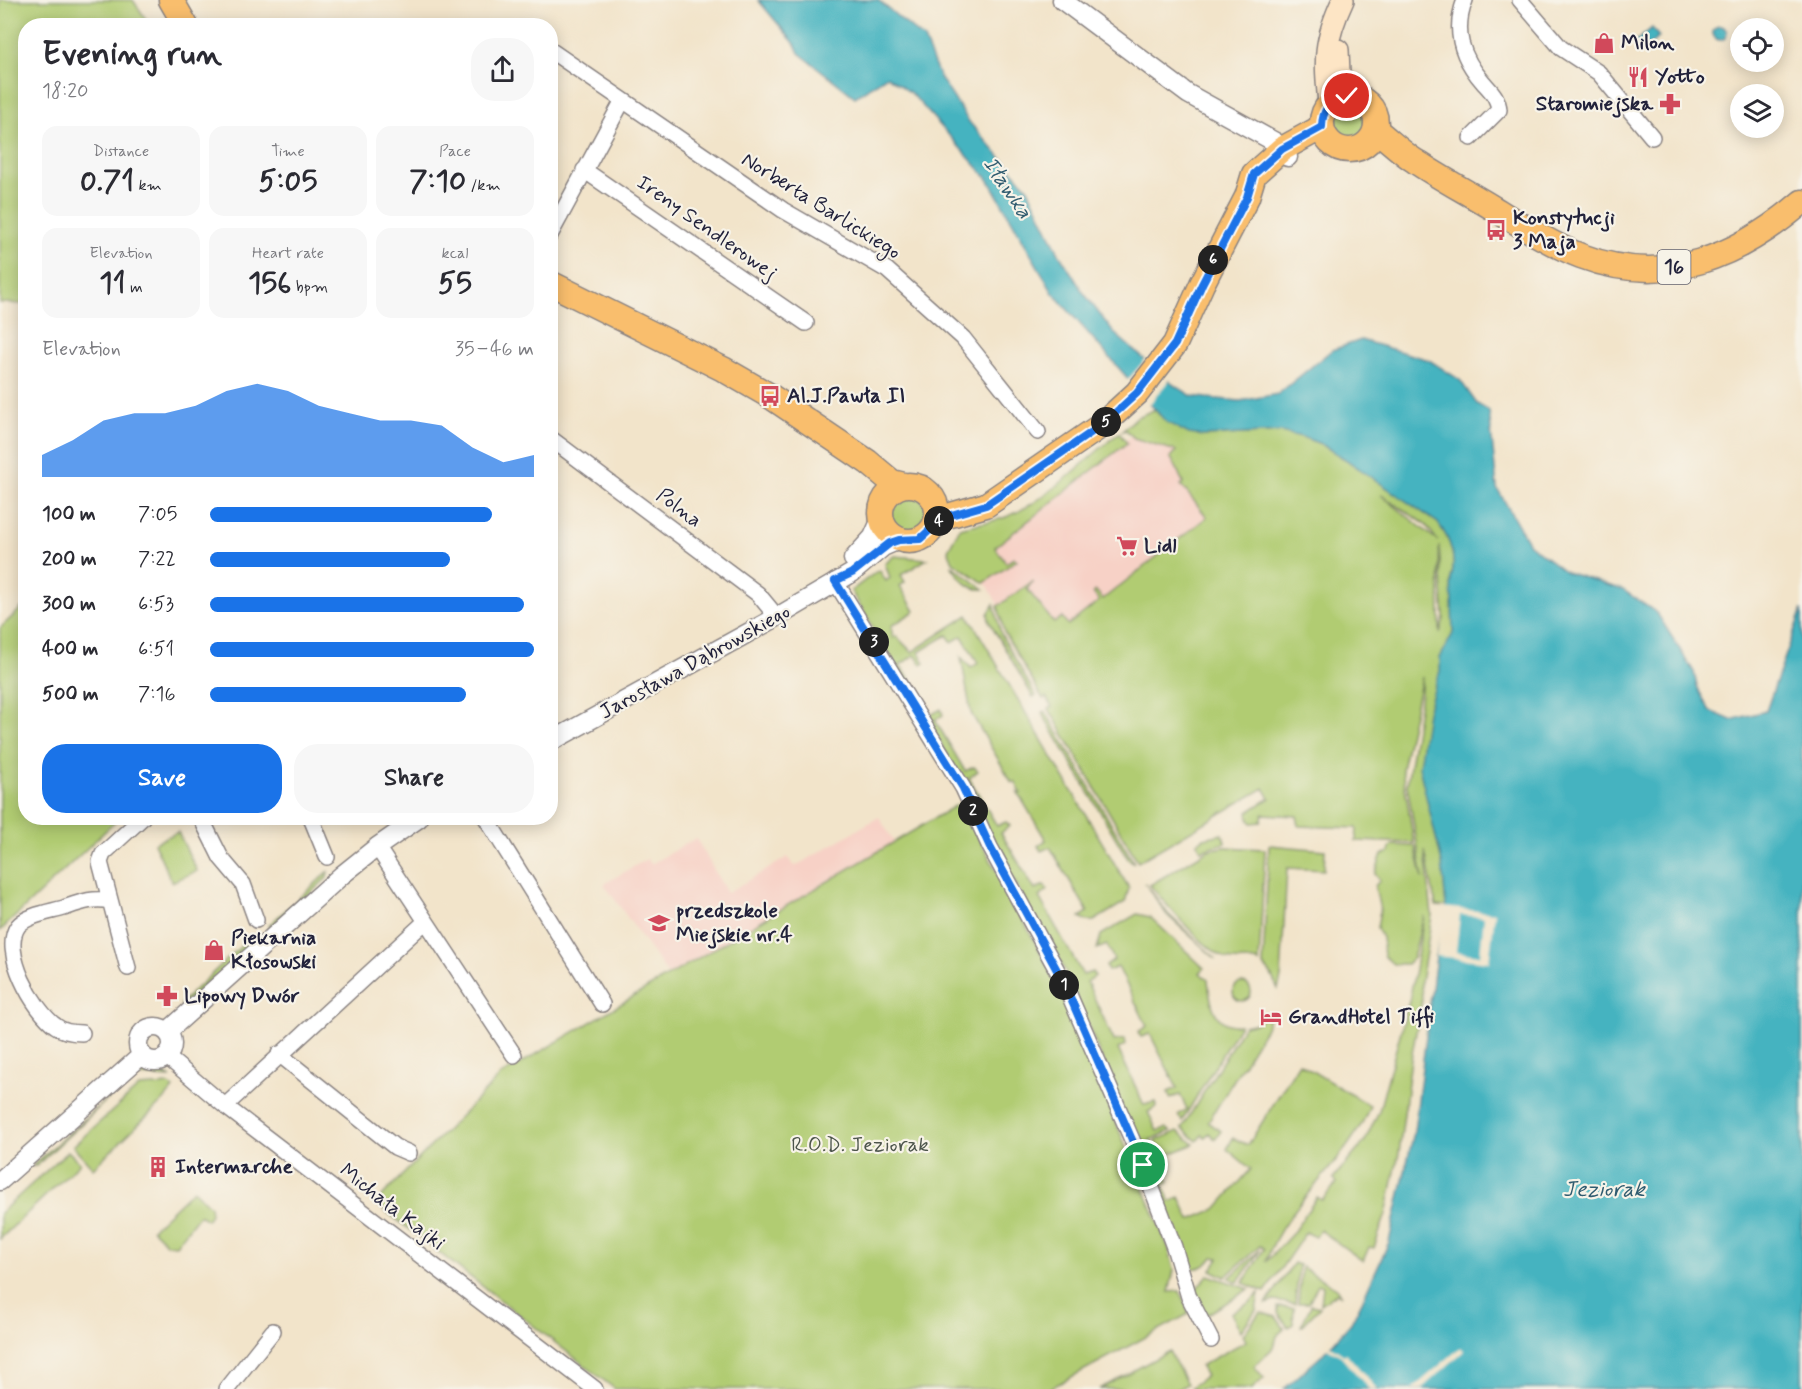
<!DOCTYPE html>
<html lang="en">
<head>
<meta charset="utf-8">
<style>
	:root { --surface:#fff; --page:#f7f7f7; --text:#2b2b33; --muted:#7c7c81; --accent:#1a73e8 }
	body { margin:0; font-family:Mynerve,sans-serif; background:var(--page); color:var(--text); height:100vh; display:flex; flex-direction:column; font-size:22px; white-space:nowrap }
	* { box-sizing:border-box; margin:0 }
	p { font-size:20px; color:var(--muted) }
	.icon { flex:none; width:33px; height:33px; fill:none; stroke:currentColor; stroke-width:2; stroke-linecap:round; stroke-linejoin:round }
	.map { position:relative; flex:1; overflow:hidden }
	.panel { position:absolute; left:18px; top:18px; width:540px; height:807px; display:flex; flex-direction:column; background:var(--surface); border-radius:24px; box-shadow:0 3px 15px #0003 }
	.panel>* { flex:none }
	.fabs { position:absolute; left:1730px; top:18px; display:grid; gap:12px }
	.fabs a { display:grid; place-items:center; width:54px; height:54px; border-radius:50%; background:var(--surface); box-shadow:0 3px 15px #0003; font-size:30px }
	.pin { position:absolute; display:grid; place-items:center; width:51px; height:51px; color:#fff; margin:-26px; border:3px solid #fff; border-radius:50%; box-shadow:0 2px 6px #0007 }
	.km { position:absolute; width:30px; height:30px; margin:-15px; border-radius:50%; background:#222; color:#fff; font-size:16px; line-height:30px; text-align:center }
	.round { display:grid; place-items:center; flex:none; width:63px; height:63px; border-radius:24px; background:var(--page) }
	.head { display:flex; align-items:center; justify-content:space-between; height:102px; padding:0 24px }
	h1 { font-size:33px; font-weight:700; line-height:45px }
	.figures { display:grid; grid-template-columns:repeat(3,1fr); gap:9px; height:102px; padding:6px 24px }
	.figures div { display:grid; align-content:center; border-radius:15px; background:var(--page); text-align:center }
	.figures b { font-size:30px; font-weight:700 }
	.figures small { font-size:16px; font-weight:400 }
	.figures p { font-size:16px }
	.chart { height:168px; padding:12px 24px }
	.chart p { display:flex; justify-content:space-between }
	.chart svg { width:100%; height:108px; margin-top:6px; fill:var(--accent); opacity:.7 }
	.action { display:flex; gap:12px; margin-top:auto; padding:12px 24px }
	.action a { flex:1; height:69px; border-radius:24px; background:var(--accent); color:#fff; font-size:24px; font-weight:700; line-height:69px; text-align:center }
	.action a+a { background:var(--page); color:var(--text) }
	ul { padding:0 24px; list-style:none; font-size:20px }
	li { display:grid; grid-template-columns:96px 72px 1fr; align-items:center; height:45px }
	li i { height:15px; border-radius:8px; background:var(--accent) }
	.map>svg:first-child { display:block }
	.built { fill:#f7d1c6 }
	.green { fill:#b1cc72; stroke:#6a7756; stroke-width:1.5; fill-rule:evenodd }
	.water { fill:#45b3c0; stroke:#346a7e; stroke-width:1.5 }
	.pier { fill:#f2e4ca; fill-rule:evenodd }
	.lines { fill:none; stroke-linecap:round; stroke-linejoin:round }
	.minor-casing { stroke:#8a8382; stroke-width:18 }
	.tertiary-casing { stroke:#8a8382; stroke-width:21 }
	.secondary-casing { stroke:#8a8382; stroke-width:24 }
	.primary-casing { stroke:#8a8382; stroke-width:27 }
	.minor { stroke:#fff; stroke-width:15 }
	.tertiary { stroke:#fff; stroke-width:18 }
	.secondary { stroke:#fde5c5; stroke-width:21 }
	.primary { stroke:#f9be6d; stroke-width:24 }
	.route-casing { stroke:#fff; stroke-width:12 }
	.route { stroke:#1a73e8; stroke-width:8 }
	.labels { text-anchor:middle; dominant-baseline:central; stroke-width:4.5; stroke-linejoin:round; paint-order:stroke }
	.shield { fill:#f7f3e8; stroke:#62616f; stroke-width:1.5 }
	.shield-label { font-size:20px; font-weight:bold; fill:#22223b }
	.poi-label { font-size:21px; font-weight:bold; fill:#22223b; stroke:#f7f3e8; text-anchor:start }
	.street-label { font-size:21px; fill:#22223b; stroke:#f7f3e8 }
	.park-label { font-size:21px; fill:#4d554c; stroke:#f7f3e8 }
	.water-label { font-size:22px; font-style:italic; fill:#305c70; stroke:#f7f3e8 }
</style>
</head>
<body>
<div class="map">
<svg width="1802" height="1389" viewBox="0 0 1802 1389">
	<rect width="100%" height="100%" fill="#f7f3e8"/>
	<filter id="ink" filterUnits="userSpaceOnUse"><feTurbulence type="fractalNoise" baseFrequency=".0167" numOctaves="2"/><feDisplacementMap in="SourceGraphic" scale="12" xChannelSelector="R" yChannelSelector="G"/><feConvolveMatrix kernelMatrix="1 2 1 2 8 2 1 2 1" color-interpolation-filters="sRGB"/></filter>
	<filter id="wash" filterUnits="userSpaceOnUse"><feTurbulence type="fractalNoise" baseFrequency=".008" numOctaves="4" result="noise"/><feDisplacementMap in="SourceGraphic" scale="24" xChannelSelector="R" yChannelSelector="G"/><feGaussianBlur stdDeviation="1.35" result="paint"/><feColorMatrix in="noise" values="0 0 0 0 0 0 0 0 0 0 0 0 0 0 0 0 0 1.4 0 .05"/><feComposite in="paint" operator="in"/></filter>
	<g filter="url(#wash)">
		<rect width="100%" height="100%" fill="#f2e4ca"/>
		<!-- built -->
		<path class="built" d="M1131,436L1177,451L1170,457L1219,518L1025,669L1004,632L997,603L988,586L953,562L1054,495Z
			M879,817L894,842L668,975L604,884L647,859L651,864L696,838L727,893L788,857L794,867Z"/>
		<!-- green -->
		<path class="green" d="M0,0H133L150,25L26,26L25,304L0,303Z
			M1332 123a17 17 0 1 1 34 0a17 17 0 1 1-34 0Z
			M1156,409L1158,414L1204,436L1281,432L1302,437L1321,444L1345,459L1438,523C1450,539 1457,559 1451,579L1454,633L1440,814L1446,907L1436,906L1425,851L1432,915L1421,983L1422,1000L1411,1059L1399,1153L1386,1214L1374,1248L1369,1247L1363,1261L1320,1230L1315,1237L1306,1232L1265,1292L1243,1283L1264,1249L1260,1246L1225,1277L1211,1270L1219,1258L1213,1257C1208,1265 1199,1270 1189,1268L1186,1264L1070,981L1058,957L1054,956L927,717L941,709L943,715L935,720L965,771L974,767L978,771L969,778L997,826L1006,822L1010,826L1001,833L1035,890L1044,885L1048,890L1039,897L1083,975L1092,972L1095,976L1087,982L1114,1041L1125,1039L1126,1045L1118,1049L1144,1105L1155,1102L1156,1107L1148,1112L1157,1131L1166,1128L1170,1131L1150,1140L1169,1182L1163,1185L1170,1202L1180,1197L1190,1220L1216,1209L1251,1169L1227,1149L1233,1138L1248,1145L1299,1063L1370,1106C1347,1165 1285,1202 1266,1262L1292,1234L1317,1197L1322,1200L1337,1183L1333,1179L1365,1141L1379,1111L1410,998L1424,916L1413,958L1407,964H1393L1384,956L1382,938L1377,928L1380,910L1375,886L1380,880L1375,874L1382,854L1388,853L1392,845L1415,846L1423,879L1407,785L1420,702L1422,677L1402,769L1414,843L1356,841L1357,828L1299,826L1297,816L1263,814L1261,822L1252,823L1249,820L1248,812L1270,798L1264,788L1138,862L1049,709L1052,707L1046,697L1043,699L1004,632L998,606L1033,581L1027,589L1054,623L1062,617L1068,625L1099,601L1093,593L1096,591L1103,599L1207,517L1181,485L1184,483C1178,475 1178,467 1170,457L1176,451L1134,438L1126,430L1122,431L1137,417ZM1381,495L1425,524L1438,541ZM1439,546L1444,618L1440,633Z
			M1119,433L1127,443L995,547L1006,563L1014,558L1017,560L984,583L953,562L948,550L960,528C975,524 992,522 1006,517C1048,501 1084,460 1119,433Z
			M891 513a18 18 0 1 1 36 0a18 18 0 1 1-36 0Z
			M894,556L927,559L901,575L905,582L900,586L915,611L891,626L893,638L896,636L912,652L968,615L1129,888L1125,902L1094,921H1087L1080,917L1088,912L1050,847L1041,851L1038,846L1046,840L1018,793H1021L1015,781L1012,783L971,713L961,657L971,668L978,663L962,636L952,642L947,635L919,652L925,663L922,665L915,655L900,665L926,701L919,704L851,591L876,572L880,571L886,581L890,578L885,564Z
			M951,565L984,589C970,592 958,576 951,565Z
			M994,604L1001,634L1036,696L1033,697L989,621L988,614Z
			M25,605L26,818H119L0,931V628Z
			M1045,711L1134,863L1128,859L1042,713Z
			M960,803L1058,985L1169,1249L1174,1270L1169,1292L1180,1291L1189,1314L1049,1389H615L375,1203L501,1075Z
			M178,832L197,871L172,882L154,843Z
			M1223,834L1225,843L1201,850L1197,843L1204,838Z
			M1269,845L1325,850L1324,870L1287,868L1281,978L1278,989L1270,973L1263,965Z
			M1224,847L1265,849L1259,963C1248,957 1238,963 1228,959C1206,952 1165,903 1150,885L1208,850Z
			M328,872L327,878L273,927L269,925Z
			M1145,883L1168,914L1216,959L1167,915Z
			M1137,914L1150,917L1204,968L1200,973L1208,980C1210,999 1212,1028 1240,1025L1182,1121L1178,1115L1187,1109L1180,1095L1170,1098L1168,1092L1177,1088L1150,1034L1141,1037L1138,1032L1147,1026L1118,967L1108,971L1106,966L1114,960L1107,945L1097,949L1101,935Z
			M253,935L251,947L181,1006L182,1002Z
			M1233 992a9 9 0 1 1 18 0a9 9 0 1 1-18 0Z
			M1265,1017L1269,1018L1266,1028L1208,1122L1221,1131L1215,1139L1209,1133L1205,1137L1202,1135L1197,1141L1182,1128L1244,1026L1257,1023Z
			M154,1069L171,1078L141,1076L136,1074Z
			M126,1082L36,1166H32Z
			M169,1085L174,1088L163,1101L93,1168L73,1146L139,1087Z
			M1178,1131L1194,1144L1163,1157L1155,1141Z
			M68,1151L80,1163L0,1239V1213Z
			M193,1190L210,1206L211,1214L207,1220L199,1215L176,1245L167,1244L152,1229Z
			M1260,1250L1238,1282L1229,1278Z
			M1294,1263L1299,1265L1295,1304L1274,1301L1266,1304Z
			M1302,1267L1336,1288L1341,1296L1337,1293L1321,1304L1323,1286L1318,1284L1309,1303H1298Z
			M1208,1275L1249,1289L1205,1316L1193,1292Z
			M1259,1293L1256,1310L1241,1331L1231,1313L1249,1303Z
			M1311,1305L1320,1307L1302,1326H1301Z
			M1278,1307L1294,1308L1293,1324L1288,1327L1278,1313Z
			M1260,1312L1276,1317L1284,1328L1277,1336L1274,1347L1254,1366L1264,1378L1252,1389H1193L1191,1387L1206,1376L1200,1366L1246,1341L1243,1335Z
			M1169,1351L1187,1384L1178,1389H1100Z"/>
		<!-- water -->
		<path class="water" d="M758,0H878L924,39L939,76L970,123L1027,187L1060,255L1083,292L1113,332L1174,385L1192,396L1206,398L1240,401L1278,394L1332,350L1361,340L1429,360L1460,380L1477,404L1489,411L1497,488L1529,544L1566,572L1623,590L1657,613L1694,672L1697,687L1710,711L1731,720L1766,711L1802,609V1389H1284L1320,1357L1351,1323L1363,1299L1389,1242L1414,1132L1436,956L1446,907L1442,863L1419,767L1427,712L1440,671V658L1453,633L1451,579C1457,559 1450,539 1438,523L1345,459L1321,444L1302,437L1281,432L1204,436L1189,434L1166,422L1053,293L988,179L912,94L887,76L855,97L799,53L795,44Z
			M1713 33a7 7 0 1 1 14 0a7 7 0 1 1-14 0Z
			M1652,28L1659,37L1641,52L1634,43Z"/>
		<!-- pier -->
		<path class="pier" d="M1147,357L1171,378L1149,405L1127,381Z
			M1443,907L1495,913L1489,962L1436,956ZM1460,915L1484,917L1480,955L1456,952Z
			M1329,1345L1344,1355L1346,1353L1377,1389H1369L1341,1356L1327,1348Z
			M1461,1347L1464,1351L1421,1389H1412Z"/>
	</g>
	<g filter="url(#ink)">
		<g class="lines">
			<defs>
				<path id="minor" d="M1465,0C1453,31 1461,57 1483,82C1491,91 1498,97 1499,110L1471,138
					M1520,0L1561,48L1599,73L1652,137
					M550,50L783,210L887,270L963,338L1038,432
					M584,170L806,323
					M550,235L623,100
					M550,438L758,594L777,617
					M835,581L963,788L990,847L1064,983L1143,1165L1174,1247L1189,1297L1211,1340
					M201,818L221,858L243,884L256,920
					M311,818L327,857
					M486,818L602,1004
					M377,847L514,1055
					M128,968L100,862L103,854L142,818
					M82,1033C73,1033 63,1032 56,1026C34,1011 0,951 18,926C27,915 51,912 64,908C79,903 94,897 109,901
					M279,1054L395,1147L409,1153
					M166,1056L225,1106L595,1389
					M225,1106L426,921
					M227,1389L273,1331"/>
				<path id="tertiary" d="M1062,0L1188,94L1275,142L1288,157
					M853,559L873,537L881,519
					M550,742L777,617L852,573L883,547L899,540
					M138 1044a17 17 0 1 1 34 0a17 17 0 1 1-34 0Z
					M167,1032L342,875L377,847L419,818
					M0,1181L142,1055"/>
				<path id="secondary" d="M1338,50L1339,73L1347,96
					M1329,104C1325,59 1323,43 1343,0"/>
				<path id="primary" d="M171,0L186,26
					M1322 123a27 27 0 1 1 54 0a27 27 0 1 1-54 0Z
					M1376,130C1389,140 1401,152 1415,161C1440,178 1467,192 1493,208C1521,225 1550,244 1581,256C1665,288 1738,257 1802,202
					M550,283L723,369L770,396L868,462L892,482L904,485
					M881 513a28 28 0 1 1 56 0a28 28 0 1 1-56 0Z
					M936,523L944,517L986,505L1102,425L1137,393L1175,344L1202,284L1247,197L1254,174L1282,149L1322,127"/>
			</defs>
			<!-- minor casing -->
			<use href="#minor" class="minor-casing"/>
			<!-- tertiary casing -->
			<use href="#tertiary" class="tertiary-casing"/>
			<!-- secondary casing -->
			<use href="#secondary" class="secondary-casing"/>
			<!-- primary casing -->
			<use href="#primary" class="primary-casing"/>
			<!-- minor -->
			<use href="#minor" class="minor"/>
			<!-- tertiary -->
			<use href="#tertiary" class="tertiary"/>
			<!-- secondary -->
			<use href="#secondary" class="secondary"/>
			<!-- primary -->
			<use href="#primary" class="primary"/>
		</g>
	</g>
	<g class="lines" filter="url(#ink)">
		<defs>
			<path id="route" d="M1143,1165L1064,983L990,847L963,788L835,581L852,573L890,543L899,540L920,539L944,517L986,505L1102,425L1137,393L1175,344L1202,284L1247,197L1254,174L1282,149L1322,127C1322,109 1331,100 1347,96"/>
		</defs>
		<!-- route casing -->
		<use href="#route" class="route-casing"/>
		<!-- route -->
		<use href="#route" class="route"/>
	</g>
	<!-- icons -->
	<defs>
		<symbol id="shop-bare" viewBox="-9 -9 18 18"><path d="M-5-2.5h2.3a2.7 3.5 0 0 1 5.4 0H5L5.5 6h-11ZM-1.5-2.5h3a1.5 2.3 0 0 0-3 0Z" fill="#d1495b" stroke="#f7f3e8" stroke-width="2.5" paint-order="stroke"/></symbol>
		<symbol id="restaurant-bare" viewBox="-9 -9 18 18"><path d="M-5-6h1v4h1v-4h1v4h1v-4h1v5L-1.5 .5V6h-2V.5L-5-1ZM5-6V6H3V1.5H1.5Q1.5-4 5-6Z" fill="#d1495b" stroke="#f7f3e8" stroke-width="2.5" paint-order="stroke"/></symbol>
		<symbol id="pharmacy-bare" viewBox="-9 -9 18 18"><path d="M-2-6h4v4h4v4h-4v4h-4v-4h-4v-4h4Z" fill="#d1495b" stroke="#f7f3e8" stroke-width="2.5" paint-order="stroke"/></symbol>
		<symbol id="bus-bare" viewBox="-9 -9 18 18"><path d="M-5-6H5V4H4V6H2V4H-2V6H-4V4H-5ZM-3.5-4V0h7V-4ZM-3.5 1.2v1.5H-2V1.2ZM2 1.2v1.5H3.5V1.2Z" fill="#d1495b" stroke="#f7f3e8" stroke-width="2.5" paint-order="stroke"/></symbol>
		<symbol id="supermarket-bare" viewBox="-9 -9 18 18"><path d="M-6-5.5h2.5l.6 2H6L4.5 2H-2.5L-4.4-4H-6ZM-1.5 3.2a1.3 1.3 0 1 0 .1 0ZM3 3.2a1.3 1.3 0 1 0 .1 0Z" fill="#d1495b" stroke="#f7f3e8" stroke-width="2.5" paint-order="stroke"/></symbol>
		<symbol id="school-bare" viewBox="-9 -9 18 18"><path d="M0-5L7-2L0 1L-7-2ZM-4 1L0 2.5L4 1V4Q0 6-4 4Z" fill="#d1495b" stroke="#f7f3e8" stroke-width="2.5" paint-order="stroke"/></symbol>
		<symbol id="hotel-bare" viewBox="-9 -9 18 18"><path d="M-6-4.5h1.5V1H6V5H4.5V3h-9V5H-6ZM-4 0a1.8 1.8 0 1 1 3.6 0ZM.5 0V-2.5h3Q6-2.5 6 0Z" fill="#d1495b" stroke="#f7f3e8" stroke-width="2.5" paint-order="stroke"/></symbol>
		<symbol id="building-bare" viewBox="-9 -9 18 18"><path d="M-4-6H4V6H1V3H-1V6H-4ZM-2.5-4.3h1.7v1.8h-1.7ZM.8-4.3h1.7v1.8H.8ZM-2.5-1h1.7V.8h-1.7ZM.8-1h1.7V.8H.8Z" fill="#d1495b" stroke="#f7f3e8" stroke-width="2.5" paint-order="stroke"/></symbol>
	</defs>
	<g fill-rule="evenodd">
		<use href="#shop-bare" x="1589" y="28" width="30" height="30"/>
		<use href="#restaurant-bare" x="1623" y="62" width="30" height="30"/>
		<use href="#pharmacy-bare" x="1655" y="89" width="30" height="30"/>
		<use href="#bus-bare" x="1481" y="215" width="30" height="30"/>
		<use href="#bus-bare" x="755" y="381" width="30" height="30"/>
		<use href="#supermarket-bare" x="1112" y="531" width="30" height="30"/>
		<use href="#school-bare" x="644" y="908" width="30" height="30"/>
		<use href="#shop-bare" x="199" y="935" width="30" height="30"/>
		<use href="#pharmacy-bare" x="152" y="981" width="30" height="30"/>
		<use href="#hotel-bare" x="1256" y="1002" width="30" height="30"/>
		<use href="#building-bare" x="143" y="1152" width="30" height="30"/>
	</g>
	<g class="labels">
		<!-- shield labels -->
		<rect class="shield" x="1657.5" y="250" width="33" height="34" rx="4.5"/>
		<g class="shield-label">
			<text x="1674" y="267">16</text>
		</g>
		<!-- poi labels -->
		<g class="poi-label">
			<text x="1621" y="43">Milon</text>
			<text x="1655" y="77">Yotto</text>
			<text x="1653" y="104" text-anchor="end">Staromiejska</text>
			<text x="1513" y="218">Konstytucji<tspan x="1513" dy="24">3 Maja</tspan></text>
			<text x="787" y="396">Al.J.Pawła II</text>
			<text x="1144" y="546">Lidl</text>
			<text x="676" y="911">przedszkole<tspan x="676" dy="24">Miejskie nr.4</tspan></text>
			<text x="231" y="938">Piekarnia<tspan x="231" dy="24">Kłosowski</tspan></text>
			<text x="184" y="996">Lipowy Dwór</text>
			<text x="1288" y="1017">GrandHotel Tiffi</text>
			<text x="175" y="1167">Intermarche</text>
		</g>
		<!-- street labels -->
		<g class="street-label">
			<text transform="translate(821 206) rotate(32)">Norberta Barlickiego</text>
			<text transform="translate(707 228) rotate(35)">Ireny Sendlerowej</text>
			<text transform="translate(679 508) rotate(37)">Polna</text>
			<text transform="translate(695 662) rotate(-29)">Jarosława Dąbrowskiego</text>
			<text transform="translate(392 1207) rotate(38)">Michała Kajki</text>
		</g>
		<!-- park labels -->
		<g class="park-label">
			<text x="860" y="1145">R.O.D. Jeziorak</text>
		</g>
		<!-- water labels -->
		<g class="water-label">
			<text transform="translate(1007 188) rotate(56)">Iławka</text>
			<text x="1604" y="1190">Jeziorak</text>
		</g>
	</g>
</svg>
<div class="fabs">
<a><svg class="icon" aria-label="locate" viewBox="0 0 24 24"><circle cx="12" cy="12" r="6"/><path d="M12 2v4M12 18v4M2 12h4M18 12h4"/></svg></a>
<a><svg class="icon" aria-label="layers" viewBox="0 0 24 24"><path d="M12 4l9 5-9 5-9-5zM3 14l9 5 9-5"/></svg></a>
</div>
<div class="pin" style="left:1143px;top:1165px;background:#1e9e55"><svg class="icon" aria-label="arrive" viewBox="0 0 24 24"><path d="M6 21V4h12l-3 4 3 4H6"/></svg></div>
<div class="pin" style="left:1347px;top:96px;background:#d93025"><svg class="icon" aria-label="check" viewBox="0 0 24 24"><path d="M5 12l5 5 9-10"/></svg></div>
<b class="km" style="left:1064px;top:985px">1</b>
<b class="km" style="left:973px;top:811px">2</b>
<b class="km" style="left:874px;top:642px">3</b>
<b class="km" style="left:939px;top:521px">4</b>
<b class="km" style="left:1106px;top:422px">5</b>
<b class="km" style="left:1213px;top:260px">6</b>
<section class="panel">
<div class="head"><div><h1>Evening run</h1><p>18:20</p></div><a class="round"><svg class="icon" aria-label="share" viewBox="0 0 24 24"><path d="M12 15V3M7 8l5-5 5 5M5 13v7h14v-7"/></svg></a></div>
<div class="figures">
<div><p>Distance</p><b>0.71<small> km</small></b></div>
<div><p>Time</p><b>5:05</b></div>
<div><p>Pace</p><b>7:10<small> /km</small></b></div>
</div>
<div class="figures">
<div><p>Elevation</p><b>11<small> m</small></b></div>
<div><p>Heart rate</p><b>156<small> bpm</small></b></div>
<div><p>kcal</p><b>55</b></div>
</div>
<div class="chart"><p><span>Elevation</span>35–46 m</p>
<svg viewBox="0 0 160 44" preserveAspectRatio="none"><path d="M0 44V35L10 29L20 21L30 18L40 18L50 15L60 9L70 6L80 9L90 15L100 18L110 21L120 21L130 23L140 32L150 38L160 35V44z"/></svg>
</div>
<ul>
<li><b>100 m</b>7:05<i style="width:87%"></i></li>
<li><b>200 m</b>7:22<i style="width:74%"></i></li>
<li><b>300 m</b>6:53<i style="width:97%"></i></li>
<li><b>400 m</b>6:51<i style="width:100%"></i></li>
<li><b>500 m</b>7:16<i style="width:79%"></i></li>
</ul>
<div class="action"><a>Save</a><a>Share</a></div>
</section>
</div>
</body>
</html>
